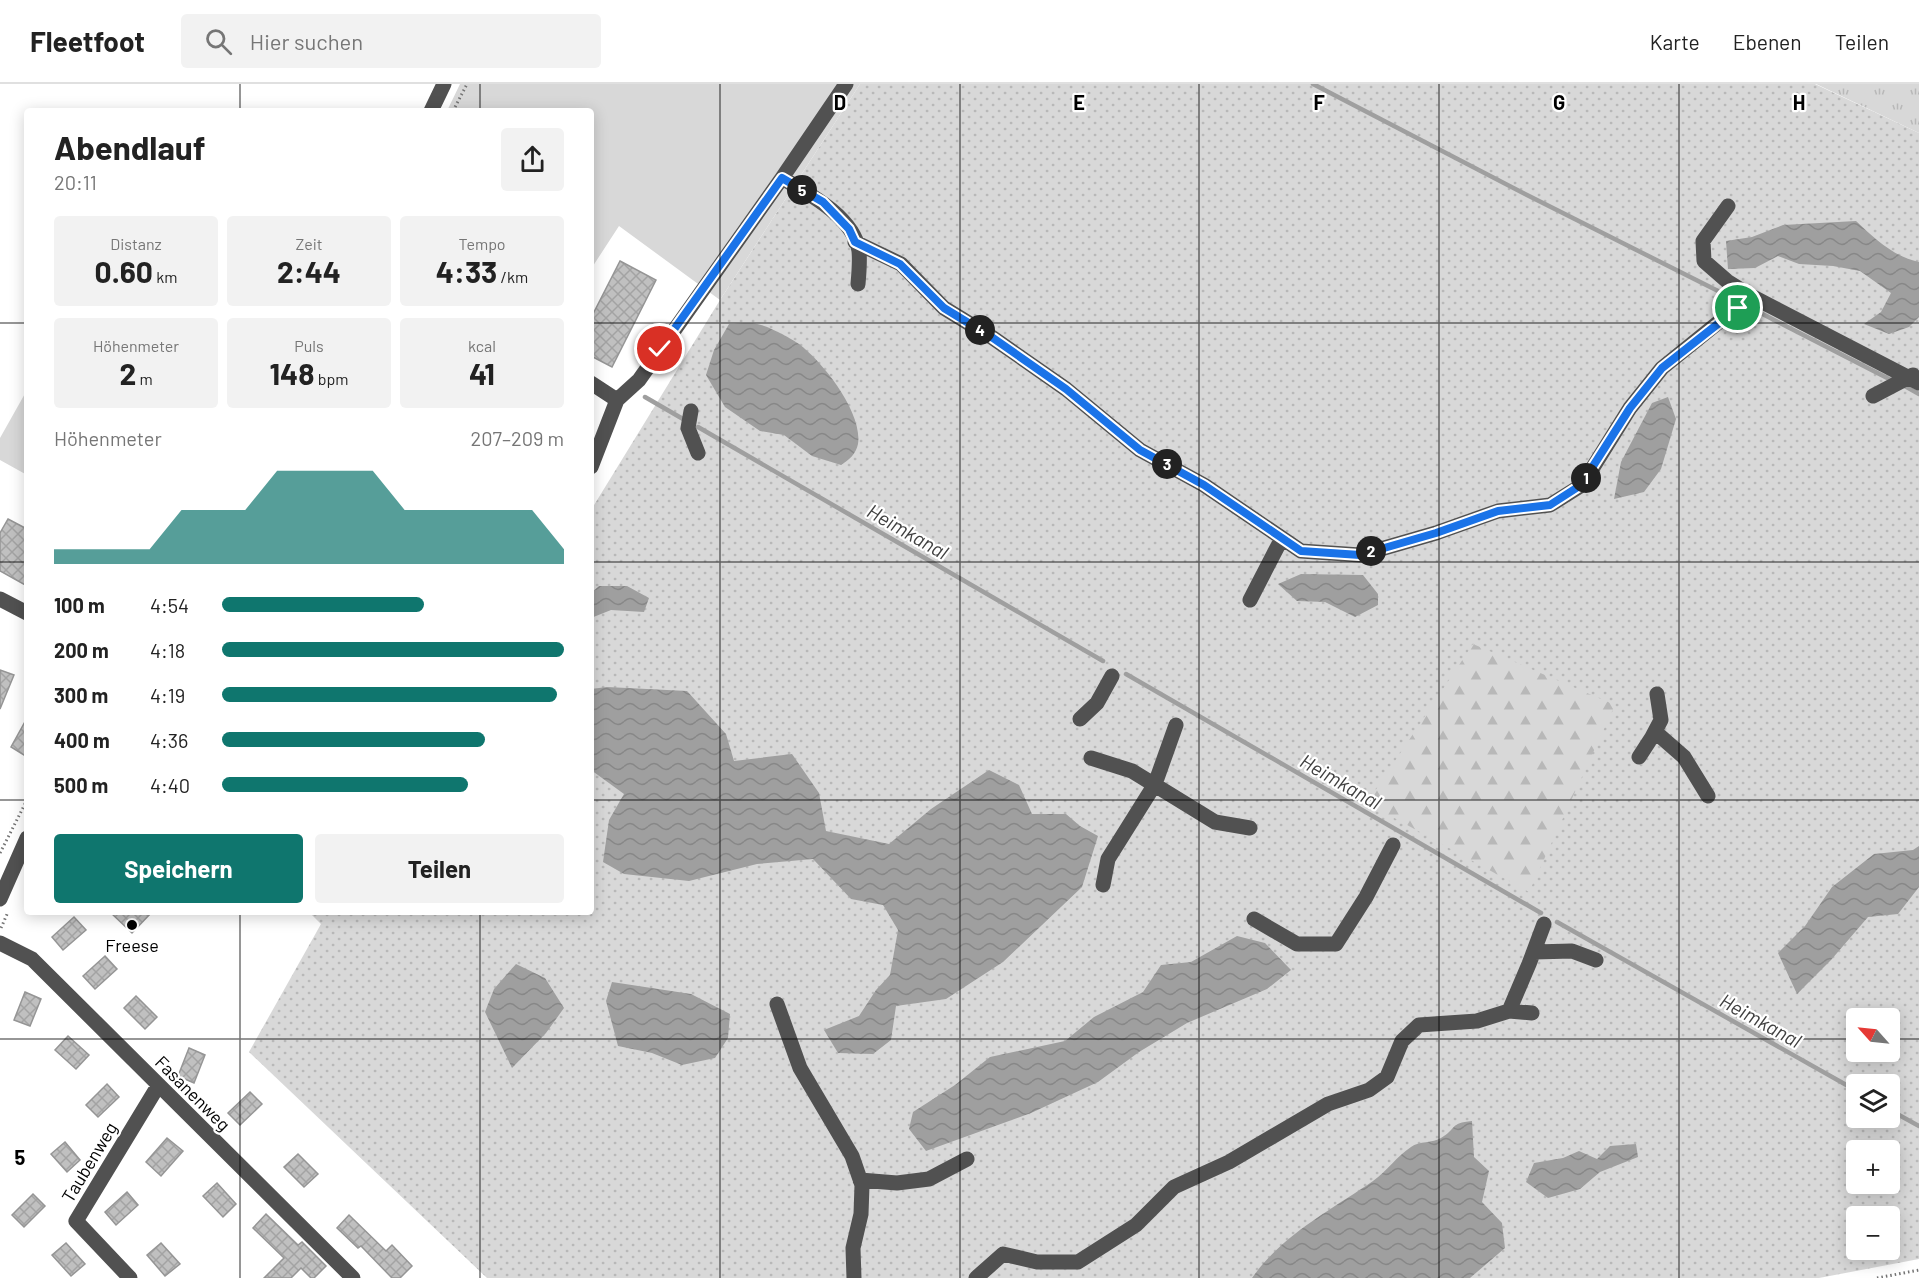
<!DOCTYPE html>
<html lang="de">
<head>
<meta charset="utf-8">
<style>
	:root { --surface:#fff; --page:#f2f2f2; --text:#222; --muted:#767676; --line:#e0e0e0; --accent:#0f766e }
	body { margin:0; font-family:Barlow,sans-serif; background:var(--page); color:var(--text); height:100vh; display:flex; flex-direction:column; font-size:22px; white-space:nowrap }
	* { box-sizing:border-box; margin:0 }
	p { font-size:20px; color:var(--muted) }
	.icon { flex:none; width:33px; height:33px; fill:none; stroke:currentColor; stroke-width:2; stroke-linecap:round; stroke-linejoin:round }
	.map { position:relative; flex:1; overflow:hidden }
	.drawer { position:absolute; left:24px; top:24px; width:570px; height:807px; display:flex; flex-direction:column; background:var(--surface); border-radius:6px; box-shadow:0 3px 15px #0003 }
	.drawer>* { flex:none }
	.needle { width:39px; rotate:297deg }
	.controls { position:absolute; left:1846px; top:924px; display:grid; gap:12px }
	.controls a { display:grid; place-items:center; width:54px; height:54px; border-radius:6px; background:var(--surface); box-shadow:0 3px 15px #0003; font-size:30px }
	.pin { position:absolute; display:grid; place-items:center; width:51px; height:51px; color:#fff; margin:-26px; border:3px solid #fff; border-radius:50%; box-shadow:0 2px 6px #0007 }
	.km { position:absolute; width:30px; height:30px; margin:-15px; border-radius:50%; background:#222; color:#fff; font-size:16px; line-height:30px; text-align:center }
	.round { display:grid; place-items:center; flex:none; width:63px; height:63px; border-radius:6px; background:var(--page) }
	.headline { display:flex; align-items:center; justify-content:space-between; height:102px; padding:0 30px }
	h1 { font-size:33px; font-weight:700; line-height:45px }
	.stats { display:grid; grid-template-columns:repeat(3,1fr); gap:9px; height:102px; padding:6px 30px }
	.stats div { display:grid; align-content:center; border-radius:6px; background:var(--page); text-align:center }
	.stats b { font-size:30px; font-weight:700 }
	.stats small { font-size:16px; font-weight:400 }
	.stats p { font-size:16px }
	.chart { height:168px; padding:12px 30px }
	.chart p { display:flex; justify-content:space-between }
	.chart svg { width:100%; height:108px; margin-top:6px; fill:var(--accent); opacity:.7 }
	.primary-button { display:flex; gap:12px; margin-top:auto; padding:12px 30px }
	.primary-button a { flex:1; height:69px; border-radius:6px; background:var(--accent); color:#fff; font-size:24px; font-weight:700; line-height:69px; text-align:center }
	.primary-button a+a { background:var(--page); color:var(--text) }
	ul { padding:0 30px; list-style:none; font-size:20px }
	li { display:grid; grid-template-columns:96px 72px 1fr; align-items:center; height:45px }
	li i { height:15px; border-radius:8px; background:var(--accent) }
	header { display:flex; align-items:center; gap:36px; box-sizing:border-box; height:84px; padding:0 30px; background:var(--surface); border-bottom:2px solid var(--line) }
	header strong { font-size:28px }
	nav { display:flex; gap:33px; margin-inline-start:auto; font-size:21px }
	.search { width:420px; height:54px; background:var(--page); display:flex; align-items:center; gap:15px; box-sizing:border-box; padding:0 21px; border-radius:6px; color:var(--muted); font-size:22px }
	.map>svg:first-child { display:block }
	.grass { fill:url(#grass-dots); fill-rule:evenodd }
	.forest { fill:url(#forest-firs) }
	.park { fill:url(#park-tufts) }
	.garden { fill:#d8d8d8 }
	.water { fill:url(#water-waves) }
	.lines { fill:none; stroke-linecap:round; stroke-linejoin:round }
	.stream { stroke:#9f9f9f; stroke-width:4.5 }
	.building { fill:url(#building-cross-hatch); stroke:#959595; stroke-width:1.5 }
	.path { stroke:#737373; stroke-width:3; stroke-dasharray:1.5 3; stroke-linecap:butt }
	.minor { stroke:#515151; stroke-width:15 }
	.route-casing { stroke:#fff; stroke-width:12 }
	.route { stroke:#1a73e8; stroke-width:8 }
	.grid { fill:none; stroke:#000; stroke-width:1.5; stroke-opacity:0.55 }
	.poi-dot { fill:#000; stroke:#fff; stroke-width:2 }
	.labels { text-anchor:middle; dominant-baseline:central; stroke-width:4.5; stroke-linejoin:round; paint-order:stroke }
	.poi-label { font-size:18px; fill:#000; stroke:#fff }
	.street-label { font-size:18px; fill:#000; stroke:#fff }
	.water-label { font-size:20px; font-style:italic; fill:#404040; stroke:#fff }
	.grid-label { font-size:20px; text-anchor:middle; font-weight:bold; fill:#000; stroke:#fff; stroke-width:4.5; stroke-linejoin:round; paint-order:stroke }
</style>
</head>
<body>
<header>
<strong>Fleetfoot</strong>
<div class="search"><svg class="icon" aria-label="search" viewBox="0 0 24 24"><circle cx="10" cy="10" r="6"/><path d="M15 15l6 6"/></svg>Hier suchen</div>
<nav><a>Karte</a><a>Ebenen</a><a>Teilen</a></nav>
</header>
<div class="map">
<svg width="1919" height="1194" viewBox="0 0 1919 1194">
	<defs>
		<pattern id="grass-dots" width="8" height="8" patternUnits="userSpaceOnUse" patternTransform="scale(1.5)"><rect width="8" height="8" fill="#d8d8d8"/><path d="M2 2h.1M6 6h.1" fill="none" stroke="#b8b8b8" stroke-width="1.8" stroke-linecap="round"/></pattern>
		<pattern id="forest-firs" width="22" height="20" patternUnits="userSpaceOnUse" patternTransform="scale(1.5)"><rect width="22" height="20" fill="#d8d8d8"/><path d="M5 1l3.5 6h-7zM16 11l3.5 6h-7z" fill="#b8b8b8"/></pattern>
		<pattern id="park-tufts" width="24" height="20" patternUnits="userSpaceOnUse" patternTransform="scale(1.5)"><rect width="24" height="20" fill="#d8d8d8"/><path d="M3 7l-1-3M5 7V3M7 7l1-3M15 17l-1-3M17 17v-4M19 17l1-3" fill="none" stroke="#b8b8b8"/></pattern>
		<pattern id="water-waves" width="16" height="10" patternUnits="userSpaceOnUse" patternTransform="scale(1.5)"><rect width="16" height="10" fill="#9f9f9f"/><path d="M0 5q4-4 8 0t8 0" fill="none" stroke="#878787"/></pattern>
		<pattern id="building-cross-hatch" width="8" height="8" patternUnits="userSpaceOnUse" patternTransform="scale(1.5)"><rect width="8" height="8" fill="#c0c0c0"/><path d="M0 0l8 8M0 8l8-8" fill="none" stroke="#a3a3a3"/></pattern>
	</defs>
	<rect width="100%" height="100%" fill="#fff"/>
	<!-- grass -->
	<path class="grass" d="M860,0H1815L1919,49V1175L1819,1194H487L249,968L321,840L309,828H591V426L720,216ZM1857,934H1890V968H1857ZM1857,1000H1890V1034H1857ZM1857,1066H1890V1100H1857ZM1857,1132H1890V1166H1857Z"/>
	<!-- forest -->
	<path class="forest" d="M1473,560L1615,621L1529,808L1367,719Z"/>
	<!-- park -->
	<path class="park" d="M1816,0H1919V49Z"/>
	<!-- garden -->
	<path class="garden" d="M460,0H860L720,216L619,142L591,185V27H447Z
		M27,306V391L0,376V354Z"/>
	<!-- water -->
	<path class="water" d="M1856,137C1874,154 1894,173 1919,178V233L1909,243L1889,250L1864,240L1881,228L1891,209L1860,187L1833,182L1799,180L1778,172L1755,184L1728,185L1726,157L1752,153L1783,141Z
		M729,240C739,240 748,239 757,240C766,241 791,254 799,260C823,278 863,329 858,360C856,370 849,376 841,381L812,372L784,351L760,347L725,323L706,291L714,266Z
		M1668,313L1676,335L1661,385L1644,408L1614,415L1621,378L1652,319Z
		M1301,490L1363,491L1378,510V521L1355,533L1325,518L1297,517L1278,500Z
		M599,502H627L649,514L644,528L611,526L591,534V509Z
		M607,603L687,607L726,650L734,677L792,670L819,709L826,747L889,760L931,725L989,686L1019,701L1032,730H1066L1080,742L1098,752L1082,803L1003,878L946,915L896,922L891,956L873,970L838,969L824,946L859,932L876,906L890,891L898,846L883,821L851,815L813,775L757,780L689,797L624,790L603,778L609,736L624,710L591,686V605Z
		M1919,762V803L1898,830L1868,833L1831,876L1797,910L1778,869L1805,842L1832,803L1874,770L1913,766Z
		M1237,852L1265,859L1291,886L1267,905L1187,939L1139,968L1098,998L1031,1029L926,1067L909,1045L913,1028L955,1001L990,973L1065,957L1094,933L1143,908L1161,881L1191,878Z
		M516,880L545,894L564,924L546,949L512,984L485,928L494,905Z
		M612,898L691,910L730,930L728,954L715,974L682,981L652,969L618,962L606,917Z
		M1472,1037L1474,1073L1489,1087L1482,1118L1502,1139L1505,1164L1470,1194H1252C1282,1151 1331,1126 1373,1097C1387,1087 1397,1072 1411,1063C1419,1057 1433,1059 1441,1054C1457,1045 1449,1039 1472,1037Z
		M1636,1060L1638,1073L1600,1088L1580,1105L1548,1114L1526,1098L1534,1079L1563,1074L1579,1067L1597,1075L1610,1062Z"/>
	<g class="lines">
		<!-- stream -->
		<path class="stream" d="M1313,0L1527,111L1738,217
			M1745,221L1895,298
			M1903,301L1919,310
			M645,313L683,335
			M698,343L1103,577
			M1126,590L1541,829
			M1557,838L1857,1007
			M1890,1026L1919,1042"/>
	</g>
	<!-- building -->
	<path class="building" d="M620,177L656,196L612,283L591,272V234Z
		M8,435L27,445V502L0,487V449Z
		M0,586L14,591L0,625Z
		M27,634V673L11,663Z
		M110,828H152L132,849Z
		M74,833L86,846L63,866L52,853Z
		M105,872L117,885L95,905L83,892Z
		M25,908L41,915L30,942L14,936Z
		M136,912L157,933L145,945L124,924Z
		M68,952L89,971L76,985L55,966Z
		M189,964L205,971L194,999L178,992Z
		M107,1000L119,1013L98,1033L86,1021Z
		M250,1008L262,1020L240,1041L228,1029Z
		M167,1054L183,1067L161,1092L146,1078Z
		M65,1058L80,1076L67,1088L51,1070Z
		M298,1070L318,1090L304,1103L284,1083Z
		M217,1099L236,1120L223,1133L203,1112Z
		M127,1108L138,1121L116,1141L105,1128Z
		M33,1110L45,1122L24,1143L12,1131Z
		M266,1130L298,1161L302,1158L326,1182L314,1194H311L301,1184L291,1194H264L284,1174L253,1144Z
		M349,1131L386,1167L392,1161L412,1182L400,1194H392L361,1162L358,1164L337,1144Z
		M66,1159L85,1180L71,1192L52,1171Z
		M161,1159L180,1180L165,1192L147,1171Z"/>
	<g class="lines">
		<!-- path -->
		<path class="path" d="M453,27L467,0
			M0,769L27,716
			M1,844L8,828
			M1877,1194L1919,1186"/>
		<!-- minor -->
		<path class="minor" d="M431,27L444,0
			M782,94C808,109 854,133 859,167C860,177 859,189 858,200
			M1728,122L1703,157L1704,177L1727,197L1751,212
			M855,158L901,180L944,224L993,254L1066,305L1140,366L1204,401L1301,467L1360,471L1436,449L1498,427L1550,421L1582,401L1630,324L1662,284L1751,212L1919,299
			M591,299L617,316L639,296L782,94L846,0
			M1873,312L1913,291
			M691,327L688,344L698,369
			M591,383L617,316
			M0,515L27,529
			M1250,516L1282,454
			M1080,635L1097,619L1112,592
			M1652,653L1661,636L1657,610
			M1639,673L1652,653L1660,652L1684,673L1708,712
			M1091,674L1132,687L1215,738L1250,744
			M1103,801L1108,775L1155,700L1176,641
			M0,815L27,754
			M1254,835L1297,860H1336L1366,813L1393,761
			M0,859L32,875L353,1194
			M1534,868L1572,867L1596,876
			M777,920L800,984L852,1072L862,1101L861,1130L853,1164L854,1194
			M1509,927L1529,880L1544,840
			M860,1096L897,1099L929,1095L967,1075
			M130,1194L76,1137L158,1002
			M976,1194L1003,1170L1037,1178H1078L1136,1141L1174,1103L1229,1078L1328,1020L1369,1006L1387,993L1402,957L1419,941L1477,937L1509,927L1532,929"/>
	</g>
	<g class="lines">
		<defs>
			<path id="route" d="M660,265L782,94L823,118L849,145L855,158L900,180L944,224L993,254L1066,305L1140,366L1204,401L1301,467L1360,471L1436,449L1498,427L1550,421L1581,401L1630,324L1662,284L1738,224"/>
		</defs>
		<!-- route casing -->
		<use href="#route" class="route-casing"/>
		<!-- route -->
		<use href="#route" class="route"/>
	</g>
	<!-- grid -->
	<path class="grid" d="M240,0V27M480,0V27M720,0V1194M960,0V1194M1199,0V1194M1439,0V1194M1679,0V1194M0,239H27M591,239H1919M0,478H27M591,478H1919M0,716H27M591,716H1919M240,828V1194M480,828V1194M0,955H1857M1890,955H1919"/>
	<!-- markers -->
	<circle class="poi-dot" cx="132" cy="841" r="6"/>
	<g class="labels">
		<!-- poi labels -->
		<g class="poi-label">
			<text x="132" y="861">Freese</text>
		</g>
		<!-- street labels -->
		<g class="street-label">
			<text transform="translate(193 1009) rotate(45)">Fasanenweg</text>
			<text transform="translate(89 1078) rotate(-59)">Taubenweg</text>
		</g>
		<!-- water labels -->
		<g class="water-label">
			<text transform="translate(908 447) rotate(30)">Heimkanal</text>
			<text transform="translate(1341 697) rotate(30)">Heimkanal</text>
			<text transform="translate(1761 936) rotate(29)">Heimkanal</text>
		</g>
	</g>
	<g class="grid-label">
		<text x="840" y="26">D</text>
		<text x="1079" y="26">E</text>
		<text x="1319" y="26">F</text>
		<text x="1559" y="26">G</text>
		<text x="1799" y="26">H</text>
		<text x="20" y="1081">5</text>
	</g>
</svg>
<div class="controls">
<a><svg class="needle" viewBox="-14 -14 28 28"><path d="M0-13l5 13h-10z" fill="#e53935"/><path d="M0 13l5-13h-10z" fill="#767676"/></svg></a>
<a><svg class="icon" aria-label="layers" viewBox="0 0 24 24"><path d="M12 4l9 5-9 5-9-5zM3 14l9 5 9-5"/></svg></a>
<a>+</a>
<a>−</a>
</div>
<div class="pin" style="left:1738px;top:224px;background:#1e9e55"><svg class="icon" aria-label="arrive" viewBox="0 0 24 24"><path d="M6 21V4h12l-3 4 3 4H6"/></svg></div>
<div class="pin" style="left:660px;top:265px;background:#d93025"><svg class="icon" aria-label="check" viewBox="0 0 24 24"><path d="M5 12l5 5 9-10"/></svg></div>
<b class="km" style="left:1586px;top:394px">1</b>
<b class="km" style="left:1371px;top:467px">2</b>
<b class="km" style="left:1167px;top:380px">3</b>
<b class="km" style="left:980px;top:246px">4</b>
<b class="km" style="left:802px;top:106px">5</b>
<section class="drawer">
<div class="headline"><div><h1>Abendlauf</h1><p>20:11</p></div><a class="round"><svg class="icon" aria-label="share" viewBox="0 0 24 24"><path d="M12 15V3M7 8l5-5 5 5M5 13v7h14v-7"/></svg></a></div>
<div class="stats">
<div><p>Distanz</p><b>0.60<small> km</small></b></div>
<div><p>Zeit</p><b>2:44</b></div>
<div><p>Tempo</p><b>4:33<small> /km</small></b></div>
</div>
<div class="stats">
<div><p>Höhenmeter</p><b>2<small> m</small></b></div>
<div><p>Puls</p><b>148<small> bpm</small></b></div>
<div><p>kcal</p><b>41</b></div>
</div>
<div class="chart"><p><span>Höhenmeter</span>207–209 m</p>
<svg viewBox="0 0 160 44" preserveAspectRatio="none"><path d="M0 44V38L10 38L20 38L30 38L40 22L50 22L60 22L70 6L80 6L90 6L100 6L110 22L120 22L130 22L140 22L150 22L160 38V44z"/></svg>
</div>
<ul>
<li><b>100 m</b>4:54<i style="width:59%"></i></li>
<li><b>200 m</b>4:18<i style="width:100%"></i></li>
<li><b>300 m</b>4:19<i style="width:98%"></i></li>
<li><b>400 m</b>4:36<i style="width:77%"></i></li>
<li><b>500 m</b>4:40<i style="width:72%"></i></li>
</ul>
<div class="primary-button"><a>Speichern</a><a>Teilen</a></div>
</section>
</div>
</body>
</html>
